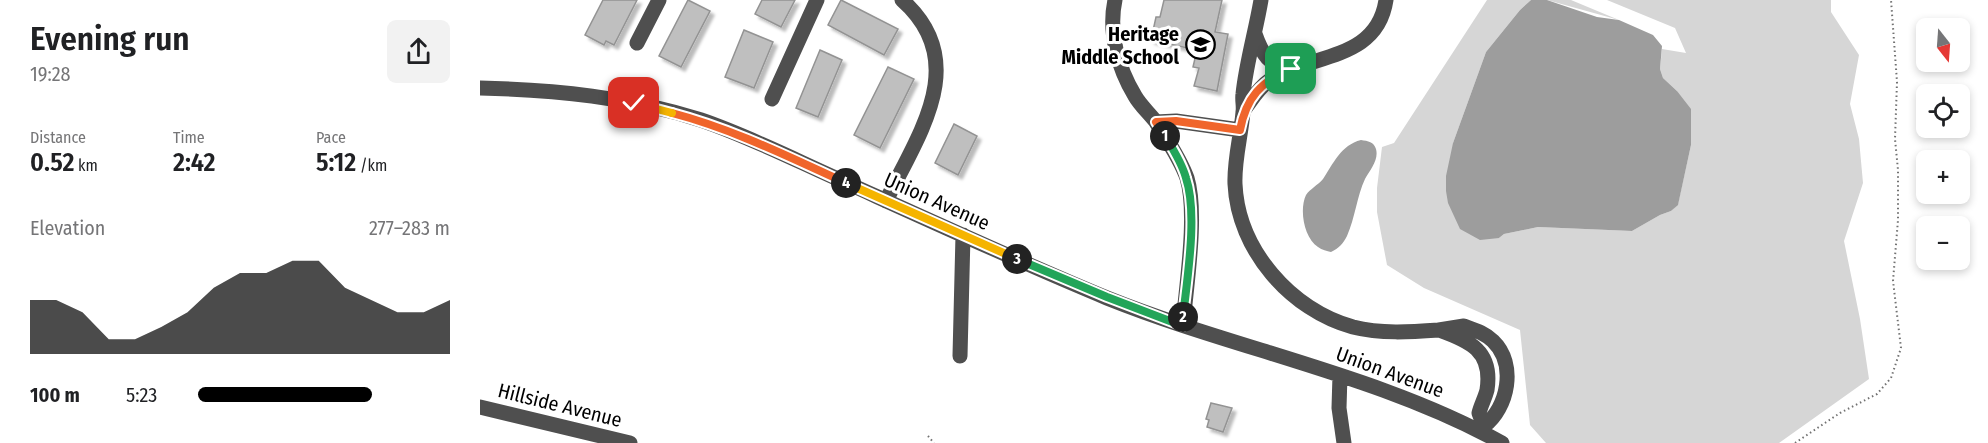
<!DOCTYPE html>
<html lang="en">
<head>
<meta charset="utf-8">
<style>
	:root { --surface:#fff; --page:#f2f2f2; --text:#202124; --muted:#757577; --accent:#000 }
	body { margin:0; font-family:"Fira Sans Condensed",sans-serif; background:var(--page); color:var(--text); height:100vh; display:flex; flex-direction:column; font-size:22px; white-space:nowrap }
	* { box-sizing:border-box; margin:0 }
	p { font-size:20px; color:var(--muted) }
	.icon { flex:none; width:33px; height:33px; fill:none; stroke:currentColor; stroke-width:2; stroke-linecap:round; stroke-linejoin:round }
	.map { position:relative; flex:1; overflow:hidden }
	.drawer { display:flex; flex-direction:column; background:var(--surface); width:480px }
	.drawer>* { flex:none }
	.needle { width:39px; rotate:163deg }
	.fabs { position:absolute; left:1436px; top:18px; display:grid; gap:12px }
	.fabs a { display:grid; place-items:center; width:54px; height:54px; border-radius:9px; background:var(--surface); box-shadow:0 3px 9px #0003; font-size:30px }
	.pin { position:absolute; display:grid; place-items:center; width:51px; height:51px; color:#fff; margin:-26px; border-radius:12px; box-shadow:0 3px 9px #0006 }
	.km { position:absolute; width:30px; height:30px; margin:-15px; border-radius:50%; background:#222; color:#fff; font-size:16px; line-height:30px; text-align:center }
	.round { display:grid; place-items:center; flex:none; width:63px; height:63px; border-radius:9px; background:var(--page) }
	.headline { display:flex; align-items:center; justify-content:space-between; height:102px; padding:0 30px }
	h1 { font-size:33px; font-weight:600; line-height:45px }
	.stats { display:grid; grid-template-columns:repeat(3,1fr); gap:9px; height:102px; padding:6px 30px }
	.stats div { display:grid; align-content:center }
	.stats b { font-size:26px; font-weight:600 }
	.stats small { font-size:16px; font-weight:400 }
	.stats p { font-size:16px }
	.chart { height:168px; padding:12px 30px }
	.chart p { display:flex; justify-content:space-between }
	.chart svg { width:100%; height:108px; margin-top:6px; fill:var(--accent); opacity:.7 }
	ul { padding:0 30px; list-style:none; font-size:20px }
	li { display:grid; grid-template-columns:96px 72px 1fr; align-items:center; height:45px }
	li i { height:15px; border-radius:8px; background:var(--accent) }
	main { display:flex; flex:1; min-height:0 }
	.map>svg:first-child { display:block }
	.green { fill:#d6d6d6 }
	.water { fill:#9d9d9d }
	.building { fill:#bfbfbf; stroke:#939393; stroke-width:1.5; filter:url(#shadow) }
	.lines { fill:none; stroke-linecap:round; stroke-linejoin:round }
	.path { stroke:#717171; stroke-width:2; stroke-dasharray:1.5 3; stroke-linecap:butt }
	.minor { stroke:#4f4f4f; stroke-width:15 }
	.split-1-casing { stroke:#fff; stroke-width:12 }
	.split-2-casing { stroke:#fff; stroke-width:12 }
	.split-3-casing { stroke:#fff; stroke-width:12 }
	.split-4-casing { stroke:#fff; stroke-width:12 }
	.split-5-casing { stroke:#fff; stroke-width:12 }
	.split-6-casing { stroke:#fff; stroke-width:12 }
	.split-1 { stroke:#f0652b; stroke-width:8 }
	.split-2 { stroke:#22a559; stroke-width:8 }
	.split-3 { stroke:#22a559; stroke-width:8 }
	.split-4 { stroke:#f5b400; stroke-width:8 }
	.split-5 { stroke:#f0652b; stroke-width:8 }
	.split-6 { stroke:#f5b400; stroke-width:8 }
	.labels { text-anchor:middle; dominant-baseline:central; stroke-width:6; stroke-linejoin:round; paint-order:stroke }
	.poi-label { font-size:20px; font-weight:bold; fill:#000; stroke:#fff; text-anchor:end }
	.street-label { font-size:20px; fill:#000; stroke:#fff }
</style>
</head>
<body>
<main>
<section class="drawer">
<div class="headline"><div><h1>Evening run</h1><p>19:28</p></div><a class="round"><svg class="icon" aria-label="share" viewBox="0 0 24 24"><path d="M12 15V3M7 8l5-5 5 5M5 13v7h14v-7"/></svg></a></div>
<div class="stats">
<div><p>Distance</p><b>0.52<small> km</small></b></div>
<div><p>Time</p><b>2:42</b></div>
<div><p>Pace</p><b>5:12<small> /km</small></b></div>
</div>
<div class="chart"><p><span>Elevation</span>277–283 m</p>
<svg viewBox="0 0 160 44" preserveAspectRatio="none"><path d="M0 44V22L10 22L20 27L30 38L40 38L50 33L60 27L70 17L80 11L90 11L100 6L110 6L120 17L130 22L140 27L150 27L160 22V44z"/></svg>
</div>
<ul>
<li><b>100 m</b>5:23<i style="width:69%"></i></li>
</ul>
</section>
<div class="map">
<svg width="1508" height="443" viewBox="0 0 1508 443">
	<defs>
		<filter id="shadow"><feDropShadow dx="4" dy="4" stdDeviation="1.5" flood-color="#0004"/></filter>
	</defs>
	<rect width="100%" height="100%" fill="#fff"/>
	<!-- green -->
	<path class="green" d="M1007,0H1051L1040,10L1006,52L973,143L1019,238L1024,234L1058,227L1152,231L1180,215L1191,211L1198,204L1211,145L1197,91L1183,78L1180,69L1182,49L1206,53L1195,28L1127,0H1351V12L1379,55L1370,104L1379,139L1383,183L1364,241L1380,319L1389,379L1299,443H1066L1050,425L1040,330L944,288L907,265L897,212V188L902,147L914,143Z
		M1067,0H1091L1139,20Z"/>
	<!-- water -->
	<path class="water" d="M1051,0H1067L1117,17L1139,20L1173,35L1182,46L1180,69L1183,78L1197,91L1211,109V145L1198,205L1191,211L1180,215L1152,231L1058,227L1024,234L1019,238L1000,240L980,229L968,203L966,191V176L973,143L1006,52L1040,10Z
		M881,140C888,141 894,142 896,149C899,160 890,170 885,179C877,196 875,218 867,236C863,244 859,248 851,252C847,251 842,250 838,247C824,238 819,210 826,195C830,189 838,185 843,179C853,164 861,145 881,140Z"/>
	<!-- building -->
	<path class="building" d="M123,0H157L134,45L126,41L124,45L105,35Z
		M208,0L230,11L201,67L179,56Z
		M282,0H315L301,27L275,14Z
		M361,0L418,29L404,55L348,25Z
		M684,0H742L735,32L748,34L737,91L714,86L719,68L713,67L717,50L671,40L676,17H680Z
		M264,30L293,42L274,88L245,77Z
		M340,50L362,60L338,117L316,108Z
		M408,67L434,79L400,148L374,135Z
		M474,124L497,136L478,175L455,163Z
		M731,403L752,408L743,432L727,427L729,420L726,419Z"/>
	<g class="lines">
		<!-- path -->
		<path class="path" d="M448,436L454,443
			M1315,443L1360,413L1397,394L1411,378L1421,348L1413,281L1418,220V170L1415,139L1417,82L1411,0"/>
		<!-- minor -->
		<path class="minor" d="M635,0C628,32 638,68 655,96C660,105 669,113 676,122L696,121L760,130
			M781,0C776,30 766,64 763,94C762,100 764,106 763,112C761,136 754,160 755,184C758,250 811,310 873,327C901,334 930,332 959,330
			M775,34C782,54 789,66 811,69
			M157,43L179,0
			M0,88C75,90 150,97 221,120C271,137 319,162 367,183C453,222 540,262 627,298C757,350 899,375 1022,443
			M292,99L337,0
			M763,111C772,100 778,88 790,80C832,53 897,61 906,0
			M676,122C687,140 700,158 707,178C718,214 706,286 703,325
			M406,201C438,135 492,62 422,0
			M984,326C995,330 1005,333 1013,341C1037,364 1028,408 1004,426L999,413C1001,405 1005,398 1007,390C1013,351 990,341 959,330Z
			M480,356L483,235
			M860,375L859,408L864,443
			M0,407L150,443"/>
	</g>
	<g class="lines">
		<defs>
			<path id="split-1" d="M685,136L676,122L696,121L760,130C766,98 781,81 811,69"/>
			<path id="split-2" d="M685,136C693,149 702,163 706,178C718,214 707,279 703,317"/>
			<path id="split-3" d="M537,259L627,297L695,323L703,326V317"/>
			<path id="split-4" d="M366,183L537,259"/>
			<path id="split-5" d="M192,113C253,129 309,157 366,183"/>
			<path id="split-6" d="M154,103L192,113"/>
		</defs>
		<!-- split-1 casing -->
		<use href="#split-1" class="split-1-casing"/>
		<!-- split-2 casing -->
		<use href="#split-2" class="split-2-casing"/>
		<!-- split-3 casing -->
		<use href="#split-3" class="split-3-casing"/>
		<!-- split-4 casing -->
		<use href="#split-4" class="split-4-casing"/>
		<!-- split-5 casing -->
		<use href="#split-5" class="split-5-casing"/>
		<!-- split-6 casing -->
		<use href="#split-6" class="split-6-casing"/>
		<!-- split-1 -->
		<use href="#split-1" class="split-1"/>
		<!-- split-2 -->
		<use href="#split-2" class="split-2"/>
		<!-- split-3 -->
		<use href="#split-3" class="split-3"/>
		<!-- split-4 -->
		<use href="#split-4" class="split-4"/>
		<!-- split-5 -->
		<use href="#split-5" class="split-5"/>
		<!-- split-6 -->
		<use href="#split-6" class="split-6"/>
	</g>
	<!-- icons -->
	<defs>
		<symbol id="school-ring" viewBox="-11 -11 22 22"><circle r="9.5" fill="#fff" stroke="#000" stroke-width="1.5"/><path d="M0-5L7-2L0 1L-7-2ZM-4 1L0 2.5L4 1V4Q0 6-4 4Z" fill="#000"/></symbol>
	</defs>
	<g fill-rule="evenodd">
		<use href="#school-ring" x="704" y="28" width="33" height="33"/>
	</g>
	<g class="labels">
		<!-- poi labels -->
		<g class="poi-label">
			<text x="699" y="34">Heritage<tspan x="699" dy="23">Middle School</tspan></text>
		</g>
		<!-- street labels -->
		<g class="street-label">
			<text transform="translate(457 201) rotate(24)">Union Avenue</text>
			<text transform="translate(910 372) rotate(20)">Union Avenue</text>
			<text transform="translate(80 405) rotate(14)">Hillside Avenue</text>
		</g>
	</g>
</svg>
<div class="fabs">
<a><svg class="needle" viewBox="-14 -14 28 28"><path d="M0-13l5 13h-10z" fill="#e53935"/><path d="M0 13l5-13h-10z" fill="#757577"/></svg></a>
<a><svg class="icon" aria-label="locate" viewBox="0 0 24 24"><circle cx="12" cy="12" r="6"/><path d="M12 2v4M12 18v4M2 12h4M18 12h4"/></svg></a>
<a>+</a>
<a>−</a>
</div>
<div class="pin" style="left:811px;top:69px;background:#1e9e55"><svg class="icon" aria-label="arrive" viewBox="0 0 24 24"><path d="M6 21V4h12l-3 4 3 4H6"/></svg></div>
<div class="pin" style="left:154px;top:103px;background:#d93025"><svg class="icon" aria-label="check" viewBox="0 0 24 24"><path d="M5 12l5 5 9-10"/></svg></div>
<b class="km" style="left:685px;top:136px">1</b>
<b class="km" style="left:703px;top:317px">2</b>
<b class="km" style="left:537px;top:259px">3</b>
<b class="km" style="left:366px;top:183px">4</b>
</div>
</main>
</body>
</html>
